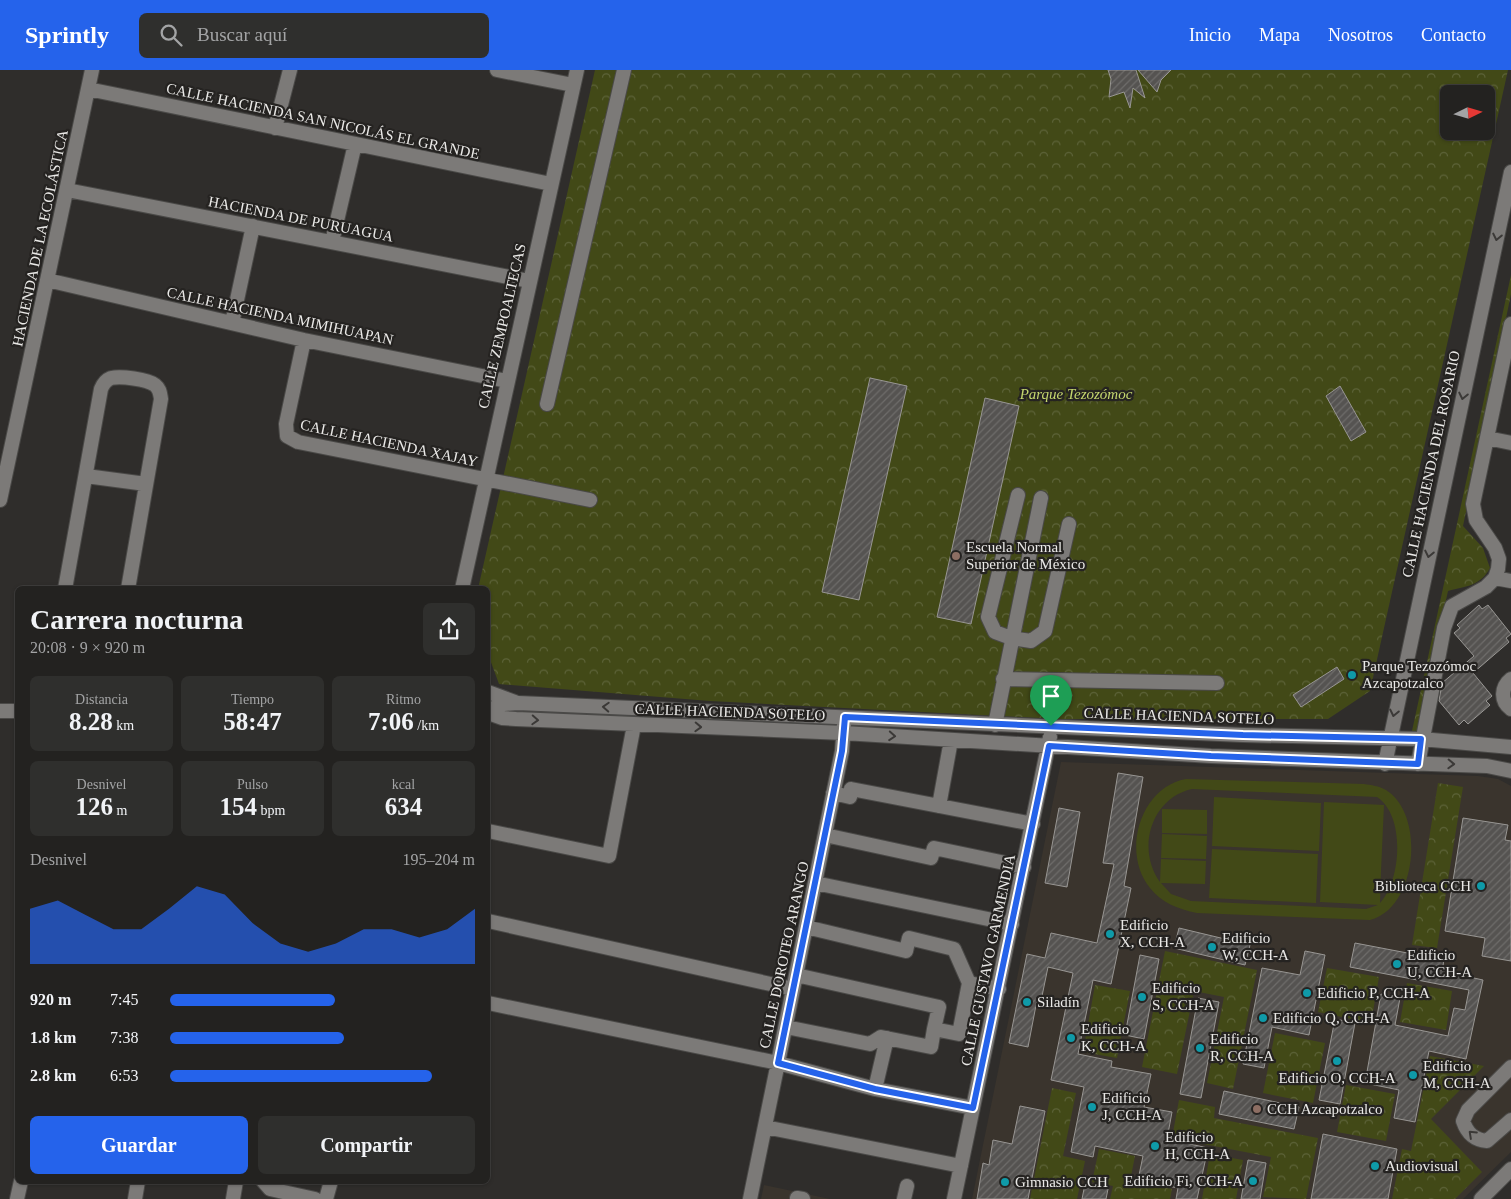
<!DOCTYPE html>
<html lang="es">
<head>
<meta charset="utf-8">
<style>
	:root { --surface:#232220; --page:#2f2f2d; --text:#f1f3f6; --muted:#a3a4a5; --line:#403f3e; --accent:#2563eb }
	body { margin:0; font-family:"Times New Roman",serif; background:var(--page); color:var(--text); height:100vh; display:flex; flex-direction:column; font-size:19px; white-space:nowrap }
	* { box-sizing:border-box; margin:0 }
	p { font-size:16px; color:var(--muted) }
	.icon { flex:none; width:28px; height:28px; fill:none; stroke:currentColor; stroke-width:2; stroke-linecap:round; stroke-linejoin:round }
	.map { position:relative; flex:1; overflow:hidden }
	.details { position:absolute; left:15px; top:516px; width:475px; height:598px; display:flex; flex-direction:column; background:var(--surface); border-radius:8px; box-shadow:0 1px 4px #0004,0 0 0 1px var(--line) }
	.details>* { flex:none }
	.needle { width:32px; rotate:85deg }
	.tools { position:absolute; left:1440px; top:15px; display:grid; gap:10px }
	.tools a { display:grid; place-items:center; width:55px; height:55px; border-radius:8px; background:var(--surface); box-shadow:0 1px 4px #0004,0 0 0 1px var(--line); font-size:25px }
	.pin { position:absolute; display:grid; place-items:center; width:42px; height:42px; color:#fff; margin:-51px -21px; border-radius:50% 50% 50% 0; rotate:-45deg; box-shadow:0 0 5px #0007 }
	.pin .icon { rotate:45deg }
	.round { display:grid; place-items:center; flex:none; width:52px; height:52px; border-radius:8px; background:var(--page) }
	.overview { display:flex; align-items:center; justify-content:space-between; height:85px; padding:0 15px }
	h1 { font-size:28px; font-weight:800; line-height:38px }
	.figures { display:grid; grid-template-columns:repeat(3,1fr); gap:8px; height:85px; padding:5px 15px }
	.figures div { display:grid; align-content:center; border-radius:8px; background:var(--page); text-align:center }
	.figures b { font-size:25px; font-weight:800 }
	.figures small { font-size:14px; font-weight:400 }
	.figures p { font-size:14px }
	.chart { height:140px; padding:10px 15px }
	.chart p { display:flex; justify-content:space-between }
	.chart svg { width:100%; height:90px; margin-top:5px; fill:var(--accent); opacity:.7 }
	.button { display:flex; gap:10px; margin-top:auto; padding:10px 15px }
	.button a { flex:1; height:58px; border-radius:8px; background:var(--accent); color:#fff; font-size:20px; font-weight:800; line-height:58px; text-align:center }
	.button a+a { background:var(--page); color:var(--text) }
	ul { padding:0 15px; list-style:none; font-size:16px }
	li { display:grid; grid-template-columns:80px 60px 1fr; align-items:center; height:38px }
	li i { height:12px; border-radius:6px; background:var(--accent) }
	header { display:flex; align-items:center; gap:30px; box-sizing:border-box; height:70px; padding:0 25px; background:var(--accent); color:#fff }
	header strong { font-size:24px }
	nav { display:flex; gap:28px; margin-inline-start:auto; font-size:18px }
	.search { width:350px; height:45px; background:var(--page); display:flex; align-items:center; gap:12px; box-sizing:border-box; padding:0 18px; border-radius:8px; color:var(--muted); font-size:19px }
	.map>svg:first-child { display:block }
	.built { fill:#3a342d }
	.grass { fill:#424917; fill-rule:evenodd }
	.forest { fill:url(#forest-crowns); fill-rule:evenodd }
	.building { fill:url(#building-hatch); stroke:#989693 }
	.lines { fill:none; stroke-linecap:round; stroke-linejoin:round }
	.minor-casing { stroke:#4a4947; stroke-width:16 }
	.minor { stroke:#7c7a78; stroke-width:14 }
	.oneway { stroke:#3b3937 }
	.route-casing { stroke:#fff; stroke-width:10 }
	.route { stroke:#2563eb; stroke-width:6 }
	.education-dot { fill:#8d6e63; stroke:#252321; stroke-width:2 }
	.culture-dot { fill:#0f9aa8; stroke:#252321; stroke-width:2 }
	.labels { text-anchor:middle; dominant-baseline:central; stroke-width:4.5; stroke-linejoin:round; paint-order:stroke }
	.street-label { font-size:15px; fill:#eae9e7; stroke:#252321 }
	.park-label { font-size:15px; font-style:italic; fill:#c5d76e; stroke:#252321 }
	.poi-label { font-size:15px; fill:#eae9e7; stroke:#252321; text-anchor:start }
</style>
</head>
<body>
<header>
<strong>Sprintly</strong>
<div class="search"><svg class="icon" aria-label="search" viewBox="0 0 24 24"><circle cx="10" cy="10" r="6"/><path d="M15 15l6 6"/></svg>Buscar aquí</div>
<nav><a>Inicio</a><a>Mapa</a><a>Nosotros</a><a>Contacto</a></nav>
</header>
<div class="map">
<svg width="1511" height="1129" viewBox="0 0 1511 1129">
	<defs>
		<pattern id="forest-crowns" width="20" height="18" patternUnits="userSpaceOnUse" patternTransform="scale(1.25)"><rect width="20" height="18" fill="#424917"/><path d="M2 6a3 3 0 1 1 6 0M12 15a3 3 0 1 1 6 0" fill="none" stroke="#5d6339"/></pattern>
		<pattern id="building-hatch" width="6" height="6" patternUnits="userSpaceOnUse" patternTransform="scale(1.25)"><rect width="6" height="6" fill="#555351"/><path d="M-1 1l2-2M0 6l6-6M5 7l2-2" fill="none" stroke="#6e6c6a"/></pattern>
	</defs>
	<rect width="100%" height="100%" fill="#2f2d2b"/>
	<!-- built -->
	<path class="built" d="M1061,692L1478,706L1498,709L1511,716V1082L1463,1129H972Z
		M764,1115L830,1129H761Z"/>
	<!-- grass -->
	<path class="grass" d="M1186,709L1364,714C1371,715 1379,716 1386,720C1426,745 1417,838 1370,850L1197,843C1178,839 1162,833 1150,818C1121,783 1140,717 1186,709ZM1192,719L1377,727C1406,746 1401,811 1380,833L1381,801L1342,799L1381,801L1384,735L1324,732L1320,832L1378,835L1366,839L1191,831L1171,824L1161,813L1205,814L1206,791L1161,789L1160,812C1136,779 1151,728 1192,719Z
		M1214,727L1321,733L1319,781L1212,776Z
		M1162,739L1207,740V764L1162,763Z
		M1162,764L1207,766L1206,789L1161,788Z
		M1212,779L1318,784L1316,833L1209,828Z"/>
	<!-- forest -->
	<path class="forest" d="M595,0H1508L1370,621L1328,649H1058L710,631L499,614L488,584V519H478ZM1449,24H1486V61H1449Z
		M1511,205V224L1463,456L1483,478L1490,498C1480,516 1467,516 1448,521L1417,661H1412Z
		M1438,713L1463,717L1437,878L1412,875Z
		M1165,881L1257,900L1233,1019L1207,1013L1224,927L1194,921L1177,1004L1142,997Z
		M1327,898L1379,907L1371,953L1318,942Z
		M1407,913L1452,921L1446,960L1400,952Z
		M1095,915L1130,921L1117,988L1083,982Z
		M1275,963L1325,973L1313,1033L1263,1023Z
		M1430,986L1484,996L1431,1049L1482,1102L1455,1129H1392L1402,1079L1411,1081Z
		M1346,1015L1395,1024L1386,1071L1337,1062Z
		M1052,1018L1076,1023L1063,1086L1085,1091L1077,1129H1030Z
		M1179,1030L1215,1037L1214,1048L1318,1068L1306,1129L1263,1127L1271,1087L1172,1068Z
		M1099,1079L1135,1086L1130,1111L1172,1119L1170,1129H1110L1113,1116L1092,1112Z
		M1210,1084L1243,1090L1236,1129H1202Z"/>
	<!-- building -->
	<path class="building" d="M1108,0H1136L1145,28L1133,18L1130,38L1124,22L1109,27L1111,9Z
		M1138,0H1171L1161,10L1157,22Z
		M870,308L907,316L859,530L822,522Z
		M1340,316L1366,362L1351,371L1326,326Z
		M985,328L1019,336L971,554L937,547Z
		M1479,535L1482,539L1488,535L1511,564L1506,568L1509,572L1473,603L1492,626L1486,631L1490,635L1468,654L1464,650L1459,655L1439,631L1442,613L1474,586L1454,563L1460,558L1457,555Z
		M1337,597L1344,609L1301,637L1293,625Z
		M1118,703L1143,707L1124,816L1131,818L1111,914L1093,910L1078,984L1112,991L1111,997L1151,1004L1144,1037L1172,1042L1167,1069L1208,1078L1197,1129H1176L1178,1118L1138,1110L1143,1086L1095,1076L1093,1087L1071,1082L1084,1017L1051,1010L1073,903L1048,897L1041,931L1037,930L1028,977L1009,973L1027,884L1045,888L1051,863L1097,873L1114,794L1103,793Z
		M1059,738L1080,742L1067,817L1045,813Z
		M1463,748L1508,755L1505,770L1511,771V891L1482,886L1485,868L1445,861Z
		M1179,858L1250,875L1245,895L1174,878Z
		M1355,873L1444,890L1442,901L1483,910L1466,989L1429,981L1415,1052L1394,1048L1399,1020L1365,1013L1381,924L1400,928L1395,955L1448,966L1454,938L1465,940L1469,920L1350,897Z
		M1305,881L1325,885L1309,965L1272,957L1264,998L1243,994L1262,898L1300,905Z
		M1140,885L1159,889L1144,969L1125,965Z
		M1198,928L1219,932L1201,1028L1180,1024Z
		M1335,949L1355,953L1340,1034L1319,1030Z
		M1224,1021L1299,1037L1294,1059L1219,1044Z
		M1020,1036L1045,1041L1028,1129H977L983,1093L989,1095L993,1070L1012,1074Z
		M1323,1064L1397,1079L1388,1129H1311Z
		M1248,1090L1266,1093L1260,1129H1241Z
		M1085,1114L1108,1119L1106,1129H1082Z"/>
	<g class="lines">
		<defs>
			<path id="minor" d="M497,0L573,15
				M88,19L551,114
				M275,58L290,0
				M67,120L529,211
				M332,172L355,74
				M47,210L304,270L507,311
				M232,253L253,156
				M304,270L286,354L287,366L298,372L590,430
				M547,334L624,0
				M1487,368L1511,373
				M86,406L146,414
				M1018,425L988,547L995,562L1011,568L1031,571L1045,561L1069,454
				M0,430L92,0
				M1495,508L1511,511
				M65,519L101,319C103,314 106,310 111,308C121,306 147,309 155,315C160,319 160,323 161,329L128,519
				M462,519L577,0
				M1003,609L1217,613
				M1511,609C1501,617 1500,631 1511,639
				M488,622L515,632
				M488,640L504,634L518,633L1243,665L1421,669L1511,677
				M0,641H18
				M488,643L502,648L516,649L844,663L1211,686L1487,696L1511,701
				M995,655L1041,428
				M1385,694L1511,102
				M1418,694L1444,558L1452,536L1486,517L1495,508L1498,499L1499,489L1495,478L1476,450L1473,434L1511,254
				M833,723L850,727L851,719L1033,754
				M939,736L951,670
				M488,761L609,786L634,655
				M825,765L931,788L934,778L1024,797
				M815,813L1012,854
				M488,851L793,919
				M806,857L906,881L909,868L954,879L969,913
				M796,905L939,937L934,959L959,964L969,913
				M969,913L999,919
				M488,933L778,993L875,1019L973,1038
				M786,957L870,974L881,967L931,977L934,959
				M1511,997L1468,1040L1463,1051C1467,1063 1474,1070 1487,1071L1511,1050
				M875,1019L887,968
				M765,1057L961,1096
				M263,1111L270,1119L315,1129
				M797,1128L803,1129
				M17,1129L21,1111
				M135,1129L138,1111
				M233,1129L236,1111
				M326,1129L331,1111
				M750,1129L842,681L844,654
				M904,1129L907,1116
				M954,1129L1050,667
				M1481,1129L1511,1099"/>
		</defs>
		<!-- minor casing -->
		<use href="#minor" class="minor-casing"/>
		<!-- minor -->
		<use href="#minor" class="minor"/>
	</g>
	<!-- one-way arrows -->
	<defs><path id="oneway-chevron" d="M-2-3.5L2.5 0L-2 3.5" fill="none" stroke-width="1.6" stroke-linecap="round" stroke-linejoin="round" transform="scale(1.25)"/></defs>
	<g class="oneway">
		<use href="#oneway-chevron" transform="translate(1497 167) rotate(102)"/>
		<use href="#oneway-chevron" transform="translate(1463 326) rotate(102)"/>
		<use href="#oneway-chevron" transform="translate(1429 484) rotate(102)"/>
		<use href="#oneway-chevron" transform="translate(606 637) rotate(-177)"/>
		<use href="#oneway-chevron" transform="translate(1394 643) rotate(102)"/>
		<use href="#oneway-chevron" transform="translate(535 650) rotate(3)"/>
		<use href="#oneway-chevron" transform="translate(698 657) rotate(2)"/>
		<use href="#oneway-chevron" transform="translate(892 666) rotate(4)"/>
		<use href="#oneway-chevron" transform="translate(1451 694) rotate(2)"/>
		<use href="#oneway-chevron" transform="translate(1472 1064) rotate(-137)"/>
	</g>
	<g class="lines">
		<defs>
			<path id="route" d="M845,647L1243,665L1421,669L1418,694L1211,686L1049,676L973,1038L875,1019L778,993L842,681Z"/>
		</defs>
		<!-- route casing -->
		<use href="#route" class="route-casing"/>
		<!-- route -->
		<use href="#route" class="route"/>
	</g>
	<!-- markers -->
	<g class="education-dot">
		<circle cx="956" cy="486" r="5"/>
		<circle cx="1257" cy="1039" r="5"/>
	</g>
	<g class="culture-dot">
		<circle cx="1352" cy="605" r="5"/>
		<circle cx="1481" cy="816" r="5"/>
		<circle cx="1110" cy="864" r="5"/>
		<circle cx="1212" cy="877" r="5"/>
		<circle cx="1397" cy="894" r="5"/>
		<circle cx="1307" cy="923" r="5"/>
		<circle cx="1142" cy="927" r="5"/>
		<circle cx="1027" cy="932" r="5"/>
		<circle cx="1263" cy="948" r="5"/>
		<circle cx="1071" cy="968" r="5"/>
		<circle cx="1200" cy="978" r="5"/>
		<circle cx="1337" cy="991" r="5"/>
		<circle cx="1413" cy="1005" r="5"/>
		<circle cx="1092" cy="1037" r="5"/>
		<circle cx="1155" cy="1076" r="5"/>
		<circle cx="1375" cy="1096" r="5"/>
		<circle cx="1253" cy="1111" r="5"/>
		<circle cx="1005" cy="1112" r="5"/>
	</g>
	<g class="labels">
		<!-- street labels -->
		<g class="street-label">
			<text transform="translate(323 51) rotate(12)">CALLE HACIENDA SAN NICOLÁS EL GRANDE</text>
			<text transform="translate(301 149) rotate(11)">HACIENDA DE PURUAGUA</text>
			<text transform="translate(40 168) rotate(-78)">HACIENDA DE LA ECOLÁSTICA</text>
			<text transform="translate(280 246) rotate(12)">CALLE HACIENDA MIMIHUAPAN</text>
			<text transform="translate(502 256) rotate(-77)">CALLE ZEMPOALTECAS</text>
			<text transform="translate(389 373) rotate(12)">CALLE HACIENDA XAJAY</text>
			<text transform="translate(1431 394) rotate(-78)">CALLE HACIENDA DEL ROSARIO</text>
			<text transform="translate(730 642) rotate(2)">CALLE HACIENDA SOTELO</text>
			<text transform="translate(1179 646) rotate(2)">CALLE HACIENDA SOTELO</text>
			<text transform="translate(784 885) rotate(-78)">CALLE DOROTEO ARANGO</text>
			<text transform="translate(988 890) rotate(-78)">CALLE GUSTAVO GARMENDIA</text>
		</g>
		<!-- park labels -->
		<g class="park-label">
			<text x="1076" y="324">Parque Tezozómoc</text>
		</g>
		<!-- poi labels -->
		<g class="poi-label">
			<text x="966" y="477">Escuela Normal<tspan x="966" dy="17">Superior de México</tspan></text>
			<text x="1362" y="596">Parque Tezozómoc<tspan x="1362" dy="17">Azcapotzalco</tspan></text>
			<text x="1471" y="816" text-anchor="end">Biblioteca CCH</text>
			<text x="1120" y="855">Edificio<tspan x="1120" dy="17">X, CCH-A</tspan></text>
			<text x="1222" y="868">Edificio<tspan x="1222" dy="17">W, CCH-A</tspan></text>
			<text x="1407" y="885">Edificio<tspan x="1407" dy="17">U, CCH-A</tspan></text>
			<text x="1152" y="918">Edificio<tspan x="1152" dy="17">S, CCH-A</tspan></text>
			<text x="1317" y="923">Edificio P, CCH-A</text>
			<text x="1037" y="932">Siladín</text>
			<text x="1273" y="948">Edificio Q, CCH-A</text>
			<text x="1081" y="959">Edificio<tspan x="1081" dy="17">K, CCH-A</tspan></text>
			<text x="1210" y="969">Edificio<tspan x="1210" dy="17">R, CCH-A</tspan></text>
			<text x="1423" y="996">Edificio<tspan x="1423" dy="17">M, CCH-A</tspan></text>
			<text x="1337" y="1008" text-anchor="middle">Edificio O, CCH-A</text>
			<text x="1102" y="1028">Edificio<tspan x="1102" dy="17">J, CCH-A</tspan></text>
			<text x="1267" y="1039">CCH Azcapotzalco</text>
			<text x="1165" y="1067">Edificio<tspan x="1165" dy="17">H, CCH-A</tspan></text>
			<text x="1385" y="1096">Audiovisual</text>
			<text x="1243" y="1111" text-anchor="end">Edificio Fi, CCH-A</text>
			<text x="1015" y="1112">Gimnasio CCH</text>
		</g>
	</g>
</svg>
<div class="tools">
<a><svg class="needle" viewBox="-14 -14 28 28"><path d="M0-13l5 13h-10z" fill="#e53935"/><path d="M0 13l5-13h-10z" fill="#a3a4a5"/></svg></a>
</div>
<div class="pin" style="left:1051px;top:656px;background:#1e9e55"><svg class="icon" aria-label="arrive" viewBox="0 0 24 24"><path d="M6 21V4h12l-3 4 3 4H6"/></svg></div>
<section class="details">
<div class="overview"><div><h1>Carrera nocturna</h1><p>20:08 · 9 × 920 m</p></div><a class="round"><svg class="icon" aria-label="share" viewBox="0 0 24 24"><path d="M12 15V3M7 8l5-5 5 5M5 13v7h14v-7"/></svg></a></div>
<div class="figures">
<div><p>Distancia</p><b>8.28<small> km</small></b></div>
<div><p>Tiempo</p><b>58:47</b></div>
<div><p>Ritmo</p><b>7:06<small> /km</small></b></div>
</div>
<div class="figures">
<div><p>Desnivel</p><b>126<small> m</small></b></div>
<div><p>Pulso</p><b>154<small> bpm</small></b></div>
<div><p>kcal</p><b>634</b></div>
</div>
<div class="chart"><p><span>Desnivel</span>195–204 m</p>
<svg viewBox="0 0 160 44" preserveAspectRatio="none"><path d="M0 44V17L10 13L20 20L30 27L40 27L50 17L60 6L70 10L80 24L90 34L100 38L110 34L120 27L130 27L140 31L150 27L160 17V44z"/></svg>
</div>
<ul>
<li><b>920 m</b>7:45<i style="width:54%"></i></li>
<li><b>1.8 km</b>7:38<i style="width:57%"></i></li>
<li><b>2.8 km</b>6:53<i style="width:86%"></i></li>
</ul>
<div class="button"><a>Guardar</a><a>Compartir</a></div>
</section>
</div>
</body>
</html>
